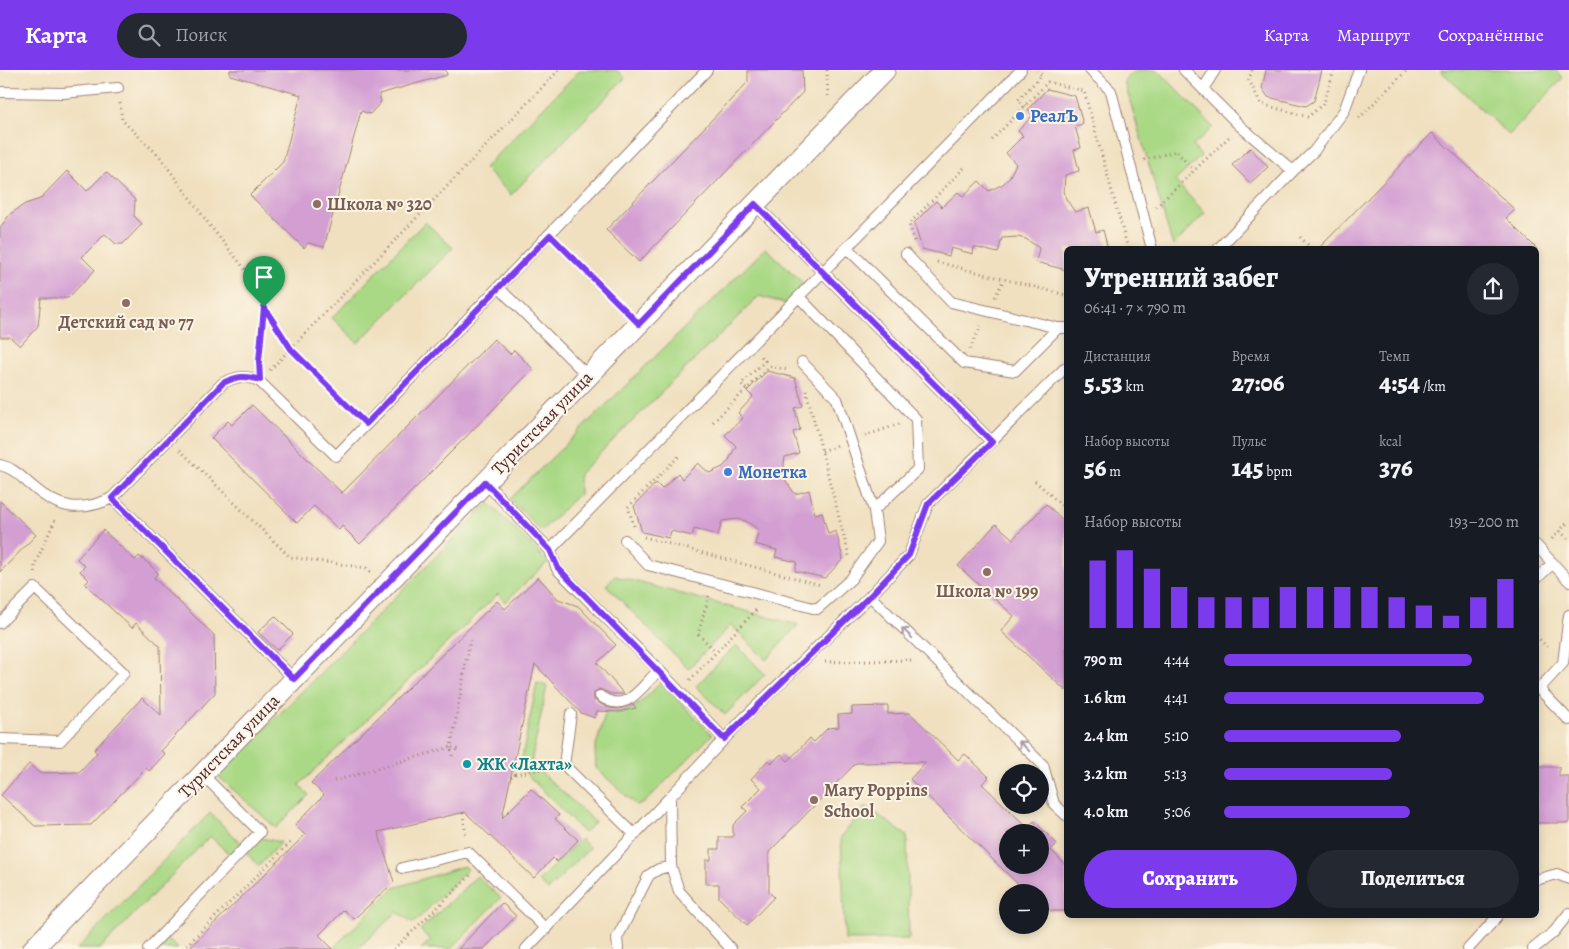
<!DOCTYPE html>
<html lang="ru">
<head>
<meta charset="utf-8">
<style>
	:root { --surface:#171b24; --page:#242831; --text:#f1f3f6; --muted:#9ea1a6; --accent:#7c3aed }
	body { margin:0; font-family:Alegreya,serif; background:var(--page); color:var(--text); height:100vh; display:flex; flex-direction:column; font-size:19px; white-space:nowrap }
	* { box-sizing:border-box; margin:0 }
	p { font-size:16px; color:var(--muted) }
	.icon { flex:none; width:28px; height:28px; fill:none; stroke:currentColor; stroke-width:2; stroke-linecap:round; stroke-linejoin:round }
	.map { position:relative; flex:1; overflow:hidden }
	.sheet { position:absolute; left:1064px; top:176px; width:475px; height:672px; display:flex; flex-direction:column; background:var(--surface); border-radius:8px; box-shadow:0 2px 8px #0003 }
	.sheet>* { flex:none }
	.fabs { position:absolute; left:999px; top:694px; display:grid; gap:10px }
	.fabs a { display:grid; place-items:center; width:50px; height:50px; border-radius:50%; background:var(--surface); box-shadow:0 2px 8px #0003; font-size:25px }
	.pin { position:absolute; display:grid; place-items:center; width:42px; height:42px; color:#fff; margin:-51px -21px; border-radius:50% 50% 50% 0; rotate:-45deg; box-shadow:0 0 5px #0007 }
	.pin .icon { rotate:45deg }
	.round { display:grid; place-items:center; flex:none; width:52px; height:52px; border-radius:26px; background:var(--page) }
	.head { display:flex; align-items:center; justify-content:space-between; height:85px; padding:0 20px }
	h1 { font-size:28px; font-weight:800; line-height:38px }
	.metrics { display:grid; grid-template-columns:repeat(3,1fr); gap:8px; height:85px; padding:5px 20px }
	.metrics div { display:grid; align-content:center }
	.metrics b { font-size:25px; font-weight:800 }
	.metrics small { font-size:14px; font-weight:400 }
	.metrics p { font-size:14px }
	.chart { height:140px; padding:10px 20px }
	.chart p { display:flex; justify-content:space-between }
	.chart svg { width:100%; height:90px; margin-top:5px; stroke:var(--accent); stroke-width:6 }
	.button { display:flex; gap:10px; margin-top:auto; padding:10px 20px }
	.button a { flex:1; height:58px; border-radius:30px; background:var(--accent); color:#fff; font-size:20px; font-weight:800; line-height:58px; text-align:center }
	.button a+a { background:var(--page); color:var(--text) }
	ul { padding:0 20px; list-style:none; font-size:16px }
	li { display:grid; grid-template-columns:80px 60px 1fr; align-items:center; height:38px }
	li i { height:12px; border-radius:6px; background:var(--accent) }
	header { display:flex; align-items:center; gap:30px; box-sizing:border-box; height:70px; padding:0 25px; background:var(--accent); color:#fff }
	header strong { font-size:24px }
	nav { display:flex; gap:28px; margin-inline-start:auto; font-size:18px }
	.search { width:350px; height:45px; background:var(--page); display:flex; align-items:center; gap:12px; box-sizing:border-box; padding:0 18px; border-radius:28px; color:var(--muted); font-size:19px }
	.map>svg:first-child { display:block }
	.green { fill:#aad986; stroke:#7a7c58 }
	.building { fill:#d39fd3; fill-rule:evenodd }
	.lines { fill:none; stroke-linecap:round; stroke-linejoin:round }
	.service-casing { stroke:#9d8076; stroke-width:12 }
	.minor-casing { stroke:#9d8076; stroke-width:22 }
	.path { stroke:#9d8076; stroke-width:3; stroke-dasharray:1 4; stroke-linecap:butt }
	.service { stroke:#fff; stroke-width:10 }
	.minor { stroke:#fff; stroke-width:20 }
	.oneway { stroke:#ae9aa0 }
	.route-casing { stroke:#fff; stroke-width:10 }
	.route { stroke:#7c3aed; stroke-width:6 }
	.shop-dot { fill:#3f7fe0; stroke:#fcf5e5; stroke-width:2 }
	.education-dot { fill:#8d6e63; stroke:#fcf5e5; stroke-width:2 }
	.culture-dot { fill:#0f9aa8; stroke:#fcf5e5; stroke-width:2 }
	.labels { text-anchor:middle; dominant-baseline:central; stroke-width:4; stroke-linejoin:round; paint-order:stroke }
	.shop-label { font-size:18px; font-weight:bold; fill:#366cbe; stroke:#fcf5e5; text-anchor:start }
	.education-label { font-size:18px; font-weight:bold; fill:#785e54; stroke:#fcf5e5; text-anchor:start }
	.street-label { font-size:18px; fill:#4a1f2b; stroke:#fcf5e5 }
	.culture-label { font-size:18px; font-weight:bold; fill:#0d838f; stroke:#fcf5e5; text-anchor:start }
</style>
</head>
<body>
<header>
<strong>Карта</strong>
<div class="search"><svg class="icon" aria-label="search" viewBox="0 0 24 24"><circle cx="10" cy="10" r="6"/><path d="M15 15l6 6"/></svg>Поиск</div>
<nav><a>Карта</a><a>Маршрут</a><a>Сохранённые</a></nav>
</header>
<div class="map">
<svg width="1569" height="879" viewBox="0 0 1569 879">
	<rect width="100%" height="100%" fill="#fcf5e5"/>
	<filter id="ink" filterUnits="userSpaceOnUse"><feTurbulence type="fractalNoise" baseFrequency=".02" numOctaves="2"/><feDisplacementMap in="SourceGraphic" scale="10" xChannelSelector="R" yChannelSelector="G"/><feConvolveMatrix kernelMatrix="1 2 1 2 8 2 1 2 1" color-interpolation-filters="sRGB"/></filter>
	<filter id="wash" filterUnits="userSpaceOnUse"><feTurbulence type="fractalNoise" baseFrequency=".0096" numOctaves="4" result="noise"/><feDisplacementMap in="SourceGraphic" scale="20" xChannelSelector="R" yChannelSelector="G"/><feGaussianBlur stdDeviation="1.12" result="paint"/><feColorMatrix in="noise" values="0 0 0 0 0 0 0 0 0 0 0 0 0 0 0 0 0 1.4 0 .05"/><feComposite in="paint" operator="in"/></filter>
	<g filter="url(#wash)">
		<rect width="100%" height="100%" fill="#f0e0c0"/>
		<!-- green -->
		<path class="green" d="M580,0H617L625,8L511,125L484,98Z
			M1136,0H1158L1213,57L1193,76L1201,86L1175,111L1205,143L1173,176L1124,11Z
			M1440,0H1555L1563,8L1509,65Z
			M425,152L453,178L358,273L332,248Z
			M766,178L804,214L786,234L759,226L579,404V424L541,461L510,429Z
			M489,433L548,492L505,532L498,524L299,715L309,725L276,758L218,706Z
			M615,506L798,555L766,590L731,555L688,599L606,515Z
			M736,575L765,604L725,645L696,616Z
			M661,612L712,665L644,733L636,735L596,698L595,679L606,641C630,648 646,627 661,612Z
			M537,613L547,616L531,693L595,752L584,763L520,697Z
			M866,736L907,766L909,869L845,870L841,767Z
			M210,743L241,773L230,785L210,766L100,879H77Z
			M261,768L281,772L259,796L246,783Z
			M581,769L590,778L548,820L538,811Z
			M464,796L468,799L414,853L397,842L357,879H332L394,818Z
			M477,806L501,828L451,879H421L431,870L420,860Z
			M165,869L178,877L177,879H156Z"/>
		<g id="blocks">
			<!-- building -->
			<path class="building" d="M230,0H446L447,5L379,24L381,32L370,44L361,41L324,177L308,173L304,178L250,125L283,92L301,25L230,5Z
				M748,0H802L803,22L639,192L606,160L748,12Z
				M1266,0H1322L1314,31L1306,36L1268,27L1262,18Z
				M1047,19L1075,26L1083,54L1075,56L1081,78L1074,80L1079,101L1065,105L1064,121L1066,129L1075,142L1089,138L1096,162L1103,160L1108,179H1066V200L1036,192L1039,178L1026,169L1018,167L1002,168L998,183L974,177L973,184L951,178L949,186L922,179L914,153L936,131L942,137L958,122L963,126L979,111L989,121L1003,114L1009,108L1016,94L1006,83L1023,66L1018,61L1033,45L1028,39Z
				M1432,63L1515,140L1506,148L1537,179H1318Z
				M1250,78L1268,97L1250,113L1232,95Z
				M67,101L87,121L106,102L135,130L134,146L142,154L123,174H116L105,164L82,187L95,200L68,228H41L38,256L20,276L10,267H0V158L10,144L25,134L40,129Z
				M494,269L510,284L514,280L533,299L360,474L342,456L339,460L314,436L297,453L211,368L228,351L232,355L252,335L342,423Z
				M767,301L795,308L803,336L795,338L800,360L793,362L799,383L785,387L783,403L786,411L795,424L809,420L815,444L822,442L828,464L836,461L843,489L825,508L795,501L797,492L775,487L777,480L755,474L759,460L746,451L738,449L722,451L718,465L694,459L692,466L671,461L669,468L642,462L634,436L656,413L662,419L678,403L682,409L698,393L709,403L723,397L729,390L736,376L725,365L743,348L738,343L753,327L747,321Z
				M0,431L36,465L0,502Z
				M1046,434L1066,453V621L1001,561L1014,546L958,496L996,454L1013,469Z
				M103,460L135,490L139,486L149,494L158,503L154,508L214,565L215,623L161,681L165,684L149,701L146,698L91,755L35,756L1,725L29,694L39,703L79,702L97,683L94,680L142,628L161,645L160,576L136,553L132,558L85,514L89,510L80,501L85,496L77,489Z
				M538,507L558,529L578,536L616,575L597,593L624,624H612L599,619L594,623V630L608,638L619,639L633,634L636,638L619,642L597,641L595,648L581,643L535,594L502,748L531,719L559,745L555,749L578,770L557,792L553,788L534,808L465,742L378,762L394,812L354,849L344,840L319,865L333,879H188L305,765L295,755L324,725L311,713L497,531L505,539Z
				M275,546L293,564L277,580L258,562Z
				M888,636V644L910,643L958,690L965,684L989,707L982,714L1028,758L1034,751L1057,774L1051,780L1066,796V841H1051L1040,831V822H1026L910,709L926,692L856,693L769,782V822L774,827L747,855L719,828V814H706V790H711V779H719V767H733V755L747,741L742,737L761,718L751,709L768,690L772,693L781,684L788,691L810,668L814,672L828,658L839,657L838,645L852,644V637ZM1008,762H1040V795H1008Z
				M1536,697H1559V706H1569V753H1536Z
				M502,833L516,846L484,879H458Z"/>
		</g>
	</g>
	<g filter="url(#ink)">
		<use href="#blocks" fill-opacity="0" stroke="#9d8076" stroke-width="1"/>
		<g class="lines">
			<defs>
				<path id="service" d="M1090,0L1111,21L1152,179
					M1184,0L1240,56L1293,101L1314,81L1344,41L1359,0
					M1203,19L1215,0
					M0,22L63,23L118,18
					M755,134L992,372
					M847,178L964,293L1015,301L1058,258H1066
					M1218,179L1293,101
					M906,184L951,232L1058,258
					M499,218L588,306
					M802,292L837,329L874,440
					M0,395C14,398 21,407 32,416C58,439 80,443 112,428L223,313C237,306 245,305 259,311L336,386L707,0
					M485,412L550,480L557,499L659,600L724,669
					M112,428L294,609
					M625,470L648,495L817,539L851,509L878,471L874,440L918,399L916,349L799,227
					M1536,475L1569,511
					M550,480L1021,0
					M1536,509L1553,493
					M870,526L1043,695L1054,734L1066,745
					M1569,545L1563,593L1539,619L1569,650
					M0,553L35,518L124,603L60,671L0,669
					M600,626C627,645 640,618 659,600
					M571,644L564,695L635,765
					M402,798L468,782L546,859
					M1536,810L1557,804L1569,809
					M148,879L260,762L202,704
					M526,879L670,727
					M618,879L617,868L649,805L659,799L671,796
					M731,879L679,821L671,796L670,727L744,648L870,526L909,485L928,434L1066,297
					M1468,879L1498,846
					M1533,879L1554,862L1569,843"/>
				<path id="minor" d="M33,879L885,0"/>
			</defs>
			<!-- service casing -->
			<use href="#service" class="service-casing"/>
			<!-- minor casing -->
			<use href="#minor" class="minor-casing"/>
			<!-- path -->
			<path class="path" d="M827,0L828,30
				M1252,0L1249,10L1261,34L1308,47L1324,33L1334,0
				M120,33L122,50L160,87L211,157L253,209L264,237L291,279L355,343
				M1025,36L1018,30L1042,5L1037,1
				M1359,48L1407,0
				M992,70L1048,12L1084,21L1128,179
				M1144,90L1176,81L1194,101
				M1156,137L1229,67
				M1300,167L1312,179
				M914,171L909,154L965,97
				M560,175L625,239
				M937,192L1066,225
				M995,227L1004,209
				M970,279L981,256
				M259,295L264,237
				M270,300L559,0
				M746,319L741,314L765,291L761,286
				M806,320L849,486
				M713,352L770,296L788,300
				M865,366L899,354
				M180,380L290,487L366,498L371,502
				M822,381L838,375
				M1035,411L1066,439
				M634,456L628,437L679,386
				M1560,461L1569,470
				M644,467L821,515
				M1552,469L1569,451
				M35,502V494L56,448
				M709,526L698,564L716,582
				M1536,566L1548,578
				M825,592L914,590
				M690,610L756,540
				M452,686L451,677L458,680
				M515,704L549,698
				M511,707L515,704L512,702
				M334,711L451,677L470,570
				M463,743L466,767
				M183,879L291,772
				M394,879L471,805"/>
			<!-- service -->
			<use href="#service" class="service"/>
			<!-- minor -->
			<use href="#minor" class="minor"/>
		</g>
		<!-- one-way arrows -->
		<defs><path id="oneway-shaft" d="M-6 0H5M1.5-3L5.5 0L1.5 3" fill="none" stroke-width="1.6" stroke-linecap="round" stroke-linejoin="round" transform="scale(1.25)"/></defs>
		<g class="oneway">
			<use href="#oneway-shaft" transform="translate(907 563) rotate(-135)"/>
			<use href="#oneway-shaft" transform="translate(1024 676) rotate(-136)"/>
		</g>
	</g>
	<g class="lines" filter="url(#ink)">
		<defs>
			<path id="route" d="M755,134L992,372L928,434L909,485L870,526L724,669L558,498L550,480L485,412L294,609L112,428L223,313C237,306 245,305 260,310L259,291L264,237L291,279L366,354L550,165L639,254Z"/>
		</defs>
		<!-- route casing -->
		<use href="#route" class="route-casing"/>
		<!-- route -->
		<use href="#route" class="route"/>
	</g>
	<!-- markers -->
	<g class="shop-dot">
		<circle cx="1020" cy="46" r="5"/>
		<circle cx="728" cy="402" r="5"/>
	</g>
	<g class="education-dot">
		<circle cx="317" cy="134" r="5"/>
		<circle cx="126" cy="233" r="5"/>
		<circle cx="987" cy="502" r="5"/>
		<circle cx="814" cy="730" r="5"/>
	</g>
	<circle class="culture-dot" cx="467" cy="694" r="5"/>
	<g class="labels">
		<!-- shop labels -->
		<g class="shop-label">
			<text x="1030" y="46">РеалЪ</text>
			<text x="738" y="402">Монетка</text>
		</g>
		<!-- education labels -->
		<g class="education-label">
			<text x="327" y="134">Школа № 320</text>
			<text x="126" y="252" text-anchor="middle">Детский сад № 77</text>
			<text x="987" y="521" text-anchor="middle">Школа № 199</text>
			<text x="824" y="720">Mary Poppins<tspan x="824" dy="21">School</tspan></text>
		</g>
		<!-- street labels -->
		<g class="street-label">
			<text transform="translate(542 353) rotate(-46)">Туристская улица</text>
			<text transform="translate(229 676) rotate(-46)">Туристская улица</text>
		</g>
		<!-- culture labels -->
		<g class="culture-label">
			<text x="477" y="694">ЖК «Лахта»</text>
		</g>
	</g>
</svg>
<div class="fabs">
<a><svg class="icon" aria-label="locate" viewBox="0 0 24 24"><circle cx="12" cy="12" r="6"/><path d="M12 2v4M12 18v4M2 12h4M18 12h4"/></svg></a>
<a>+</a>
<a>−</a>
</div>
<div class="pin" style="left:264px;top:237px;background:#1e9e55"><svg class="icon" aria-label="arrive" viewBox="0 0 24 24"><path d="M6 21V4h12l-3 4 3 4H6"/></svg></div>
<section class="sheet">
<div class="head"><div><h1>Утренний забег</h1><p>06:41 · 7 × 790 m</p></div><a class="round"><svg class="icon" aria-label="share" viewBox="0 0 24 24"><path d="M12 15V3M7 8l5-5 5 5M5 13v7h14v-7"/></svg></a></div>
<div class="metrics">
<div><p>Дистанция</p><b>5.53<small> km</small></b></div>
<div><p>Время</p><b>27:06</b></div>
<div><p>Темп</p><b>4:54<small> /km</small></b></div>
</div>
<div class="metrics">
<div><p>Набор высоты</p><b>56<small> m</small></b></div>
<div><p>Пульс</p><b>145<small> bpm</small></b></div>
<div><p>kcal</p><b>376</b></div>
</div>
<div class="chart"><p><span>Набор высоты</span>193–200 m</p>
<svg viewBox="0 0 160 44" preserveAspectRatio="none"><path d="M5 44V11M15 44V6M25 44V15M35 44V24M45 44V29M55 44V29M65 44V29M75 44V24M85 44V24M95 44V24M105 44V24M115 44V29M125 44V33M135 44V38M145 44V29M155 44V20"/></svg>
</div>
<ul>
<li><b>790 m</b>4:44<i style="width:84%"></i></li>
<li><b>1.6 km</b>4:41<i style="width:88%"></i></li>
<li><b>2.4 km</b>5:10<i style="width:60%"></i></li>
<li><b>3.2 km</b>5:13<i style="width:57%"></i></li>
<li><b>4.0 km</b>5:06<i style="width:63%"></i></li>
</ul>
<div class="button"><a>Сохранить</a><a>Поделиться</a></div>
</section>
</div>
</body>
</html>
